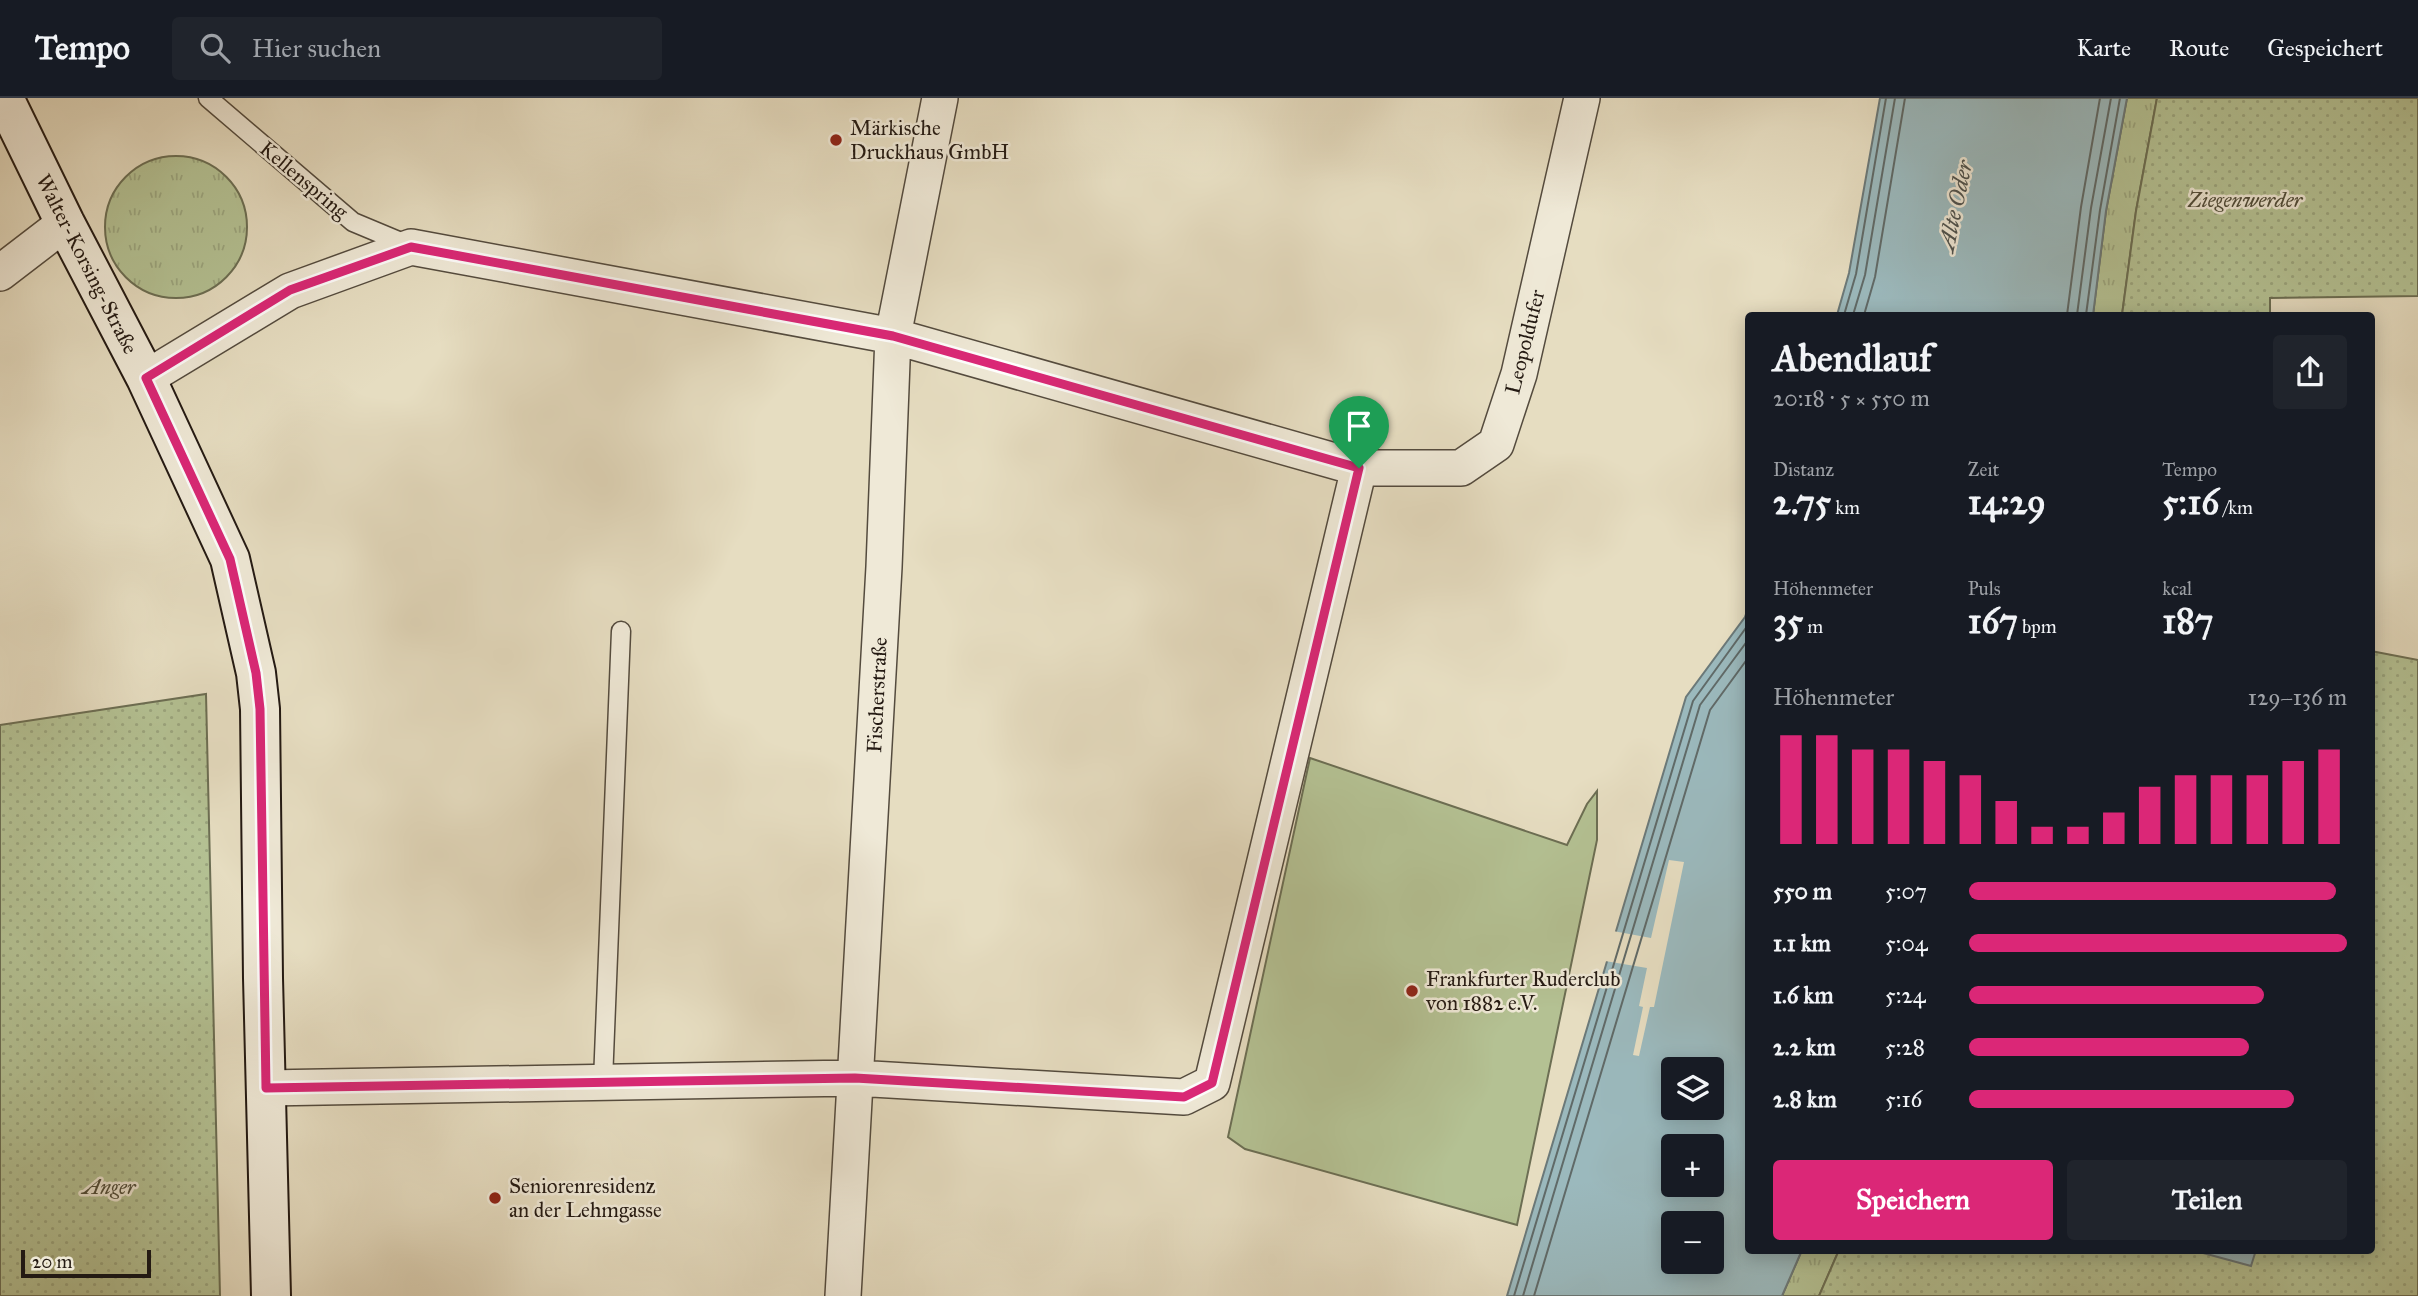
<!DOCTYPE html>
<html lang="de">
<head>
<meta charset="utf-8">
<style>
	:root { --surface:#171b24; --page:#20242c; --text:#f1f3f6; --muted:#9ea1a6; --line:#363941; --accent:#db2777 }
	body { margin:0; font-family:"IM FELL Great Primer",serif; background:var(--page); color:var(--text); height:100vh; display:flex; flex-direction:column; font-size:26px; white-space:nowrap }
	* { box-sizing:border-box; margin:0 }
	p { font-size:23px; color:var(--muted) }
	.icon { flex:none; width:38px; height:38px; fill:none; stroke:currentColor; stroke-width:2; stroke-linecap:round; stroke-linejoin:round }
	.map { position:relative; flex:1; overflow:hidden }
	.drawer { position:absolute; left:1745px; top:214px; width:630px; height:942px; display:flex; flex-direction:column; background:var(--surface); border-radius:7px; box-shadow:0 4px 18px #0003 }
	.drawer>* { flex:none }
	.buttons { position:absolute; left:1661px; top:959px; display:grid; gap:14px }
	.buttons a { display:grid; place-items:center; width:63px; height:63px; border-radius:7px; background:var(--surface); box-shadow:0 4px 18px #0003; font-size:35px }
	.scale { position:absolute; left:21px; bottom:18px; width:130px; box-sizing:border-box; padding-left:7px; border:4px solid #241a13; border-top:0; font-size:19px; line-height:24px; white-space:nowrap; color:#241a13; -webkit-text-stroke:5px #efe9d7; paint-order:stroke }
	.pin { position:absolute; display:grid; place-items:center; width:60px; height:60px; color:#fff; margin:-72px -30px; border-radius:50% 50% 50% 0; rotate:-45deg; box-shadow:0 0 7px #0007 }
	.pin .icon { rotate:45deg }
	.round { display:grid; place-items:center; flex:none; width:74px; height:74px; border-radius:7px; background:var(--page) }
	.summary { display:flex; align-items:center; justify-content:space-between; height:119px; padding:0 28px }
	h1 { font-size:38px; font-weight:700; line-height:52px }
	.metrics { display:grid; grid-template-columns:repeat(3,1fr); gap:10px; height:119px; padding:7px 28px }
	.metrics div { display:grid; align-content:center }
	.metrics b { font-size:35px; font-weight:700 }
	.metrics small { font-size:19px; font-weight:400 }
	.metrics p { font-size:19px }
	.chart { height:196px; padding:14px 28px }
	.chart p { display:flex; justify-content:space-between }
	.chart svg { width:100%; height:126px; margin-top:7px; stroke:var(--accent); stroke-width:6 }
	.action { display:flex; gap:14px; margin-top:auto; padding:14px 28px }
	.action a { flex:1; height:80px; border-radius:7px; background:var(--accent); color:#fff; font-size:28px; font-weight:700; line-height:80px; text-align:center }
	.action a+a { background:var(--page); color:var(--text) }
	ul { padding:0 28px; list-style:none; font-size:23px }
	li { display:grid; grid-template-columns:112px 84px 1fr; align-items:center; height:52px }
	li i { height:18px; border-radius:9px; background:var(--accent) }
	header { display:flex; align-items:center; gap:42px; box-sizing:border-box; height:98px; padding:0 35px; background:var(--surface); border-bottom:2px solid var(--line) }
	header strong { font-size:33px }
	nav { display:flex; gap:38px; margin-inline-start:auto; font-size:24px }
	.search { width:490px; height:63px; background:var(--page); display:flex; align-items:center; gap:18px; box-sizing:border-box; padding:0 24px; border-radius:7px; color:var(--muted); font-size:26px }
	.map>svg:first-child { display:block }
	.grass { fill:url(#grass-tufts); stroke:#6c6e53; stroke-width:2 }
	.park { fill:url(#park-dots); stroke:#6c6e53; stroke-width:2 }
	.pitch { fill:#b4c193; stroke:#6c6e53; stroke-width:2 }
	.water { fill:#9bb9bd; stroke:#6b7979; stroke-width:2; fill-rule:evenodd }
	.pier { fill:#e6ddc1 }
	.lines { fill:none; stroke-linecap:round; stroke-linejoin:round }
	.shore { stroke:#606a68; stroke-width:2 }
	.lane-casing { stroke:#544b3e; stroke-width:21 }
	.street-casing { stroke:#544b3e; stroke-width:38 }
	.secondary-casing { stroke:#241a13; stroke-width:42 }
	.lane { stroke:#efe9d7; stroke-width:18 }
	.street { stroke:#efe9d7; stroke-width:35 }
	.secondary { stroke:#efe9d7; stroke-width:38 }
	.route-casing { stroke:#fff; stroke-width:14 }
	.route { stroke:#db2777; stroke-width:9 }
	.poi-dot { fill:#8f2418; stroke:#efe9d7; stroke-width:2.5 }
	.labels { text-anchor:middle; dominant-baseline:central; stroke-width:5; stroke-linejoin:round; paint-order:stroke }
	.poi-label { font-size:21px; fill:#241a13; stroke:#efe9d7; text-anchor:start }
	.street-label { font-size:21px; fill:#241a13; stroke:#efe9d7 }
	.park-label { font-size:21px; font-style:italic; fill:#4f4c39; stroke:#efe9d7 }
	.water-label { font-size:23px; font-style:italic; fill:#4e524e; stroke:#efe9d7 }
</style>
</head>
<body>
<header>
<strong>Tempo</strong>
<div class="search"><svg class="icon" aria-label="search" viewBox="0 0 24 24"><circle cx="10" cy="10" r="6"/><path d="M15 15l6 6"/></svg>Hier suchen</div>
<nav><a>Karte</a><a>Route</a><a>Gespeichert</a></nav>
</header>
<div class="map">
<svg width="2418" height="1198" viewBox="0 0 2418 1198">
	<defs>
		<pattern id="grass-tufts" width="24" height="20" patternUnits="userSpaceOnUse" patternTransform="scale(1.75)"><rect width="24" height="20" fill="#b4c193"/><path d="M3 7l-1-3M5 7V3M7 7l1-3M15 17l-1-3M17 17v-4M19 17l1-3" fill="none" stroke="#9ba57e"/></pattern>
		<pattern id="park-dots" width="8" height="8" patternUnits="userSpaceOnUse" patternTransform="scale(1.75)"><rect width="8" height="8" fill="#b4c193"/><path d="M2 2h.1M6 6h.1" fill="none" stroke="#9ba57e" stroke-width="1.8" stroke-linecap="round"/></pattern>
	</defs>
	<rect width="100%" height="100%" fill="#e6ddc1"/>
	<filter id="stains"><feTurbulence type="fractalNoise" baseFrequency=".00286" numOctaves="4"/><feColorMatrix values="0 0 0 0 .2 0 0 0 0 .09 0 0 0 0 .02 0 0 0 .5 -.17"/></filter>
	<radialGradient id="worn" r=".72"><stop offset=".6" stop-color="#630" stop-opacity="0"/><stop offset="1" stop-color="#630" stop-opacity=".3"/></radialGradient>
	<!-- grass -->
	<path class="grass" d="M2127,0H2157L2136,113L2122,217H2093L2106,113Z
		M105 129a71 71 0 1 1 142 0a71 71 0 1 1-142 0Z
		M1802,1152H1839L1819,1198H1782Z"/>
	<!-- park -->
	<path class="park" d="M2157,0H2418V198L2270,200V217H2122L2136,113Z
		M2371,553L2418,562V1198H1819L1839,1152H2371Z
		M206,596L220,1198H0V627Z"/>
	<!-- pitch -->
	<path class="pitch" d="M1310,660L1567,747L1587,706L1597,693V742L1517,1127L1245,1051L1228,1039Z"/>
	<!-- water -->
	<path class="water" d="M1880,0H2127L2106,113L2093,217H1837L1849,175Z
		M1748,510V1152H1802L1782,1198H1507L1686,599L1745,519ZM1673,971H1712V1010H1673ZM1673,1048H1712V1087H1673ZM1673,1125H1712V1164H1673Z
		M2192,1152H2256L2251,1168Z"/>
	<!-- pier -->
	<path class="pier" d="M1669,762L1684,764L1654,909H1650L1639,958L1633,957L1643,909L1639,908L1647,870L1605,863L1613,833L1651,840Z"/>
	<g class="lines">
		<!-- shore -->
		<path class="shore" d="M1844,217L1856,176L1886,0
			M1853,217L1865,177L1895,0
			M1864,217L1875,179L1905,0
			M2067,217L2081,109L2100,0
			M2077,217L2091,110L2111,0
			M2086,217L2100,112L2120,0
			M1514,1198L1693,603L1748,527
			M1523,1198L1700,607L1748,542
			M1534,1198L1710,612L1748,560"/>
		<defs>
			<path id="lane" d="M208,0L353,124L408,147
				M603,983L621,533"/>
			<path id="street" d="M0,175L65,125
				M146,280L290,193L411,149L893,238L1359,370H1461L1496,346L1519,276L1582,0
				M266,990L855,980L1184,999L1212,985L1359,370
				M843,1198L884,469L893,238L940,0"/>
			<path id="secondary" d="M4,0L65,125L146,280L230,461L256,575L260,611L263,880L271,1198"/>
		</defs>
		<!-- lane casing -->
		<use href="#lane" class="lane-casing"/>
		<!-- street casing -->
		<use href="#street" class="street-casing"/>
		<!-- secondary casing -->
		<use href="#secondary" class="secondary-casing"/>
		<!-- lane -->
		<use href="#lane" class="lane"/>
		<!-- street -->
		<use href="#street" class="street"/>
		<!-- secondary -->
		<use href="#secondary" class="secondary"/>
	</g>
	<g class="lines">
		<defs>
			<path id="route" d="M411,149L893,238L1359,370L1212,985L1184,999L855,980L266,990L260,611L256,575L230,461L146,280L290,192Z"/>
		</defs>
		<!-- route casing -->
		<use href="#route" class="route-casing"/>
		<!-- route -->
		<use href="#route" class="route"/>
	</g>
	<!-- markers -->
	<g class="poi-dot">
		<circle cx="836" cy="42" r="7"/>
		<circle cx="1412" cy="893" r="7"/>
		<circle cx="495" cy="1100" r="7"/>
	</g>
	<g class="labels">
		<!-- poi labels -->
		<g class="poi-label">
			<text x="850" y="30">Märkische<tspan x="850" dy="24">Druckhaus GmbH</tspan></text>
			<text x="1426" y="881">Frankfurter Ruderclub<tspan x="1426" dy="24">von 1882 e.V.</tspan></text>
			<text x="509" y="1088">Seniorenresidenz<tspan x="509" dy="24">an der Lehmgasse</tspan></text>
		</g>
		<!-- street labels -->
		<g class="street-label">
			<text transform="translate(304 82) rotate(40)">Kellenspring</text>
			<text transform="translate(87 166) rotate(63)">Walter-Korsing-Straße</text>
			<text transform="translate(1525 244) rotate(-76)">Leopoldufer</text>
			<text transform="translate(877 597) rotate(-87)">Fischerstraße</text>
		</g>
		<!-- park labels -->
		<g class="park-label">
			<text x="2245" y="102">Ziegenwerder</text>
			<text x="109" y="1089">Anger</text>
		</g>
		<!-- water labels -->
		<g class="water-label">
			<text transform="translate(1955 108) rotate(-78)">Alte Oder</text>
		</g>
	</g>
	<rect width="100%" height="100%" filter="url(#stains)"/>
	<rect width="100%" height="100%" fill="url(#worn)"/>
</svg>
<div class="buttons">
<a><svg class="icon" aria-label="layers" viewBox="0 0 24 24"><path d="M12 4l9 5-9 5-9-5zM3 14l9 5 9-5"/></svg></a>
<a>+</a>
<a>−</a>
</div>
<div class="scale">20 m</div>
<div class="pin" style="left:1359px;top:370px;background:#1e9e55"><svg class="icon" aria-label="arrive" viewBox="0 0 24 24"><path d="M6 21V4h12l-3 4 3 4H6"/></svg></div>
<section class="drawer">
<div class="summary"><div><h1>Abendlauf</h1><p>20:18 · 5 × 550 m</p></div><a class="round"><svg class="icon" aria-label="share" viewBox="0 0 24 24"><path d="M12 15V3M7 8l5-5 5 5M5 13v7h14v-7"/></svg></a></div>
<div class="metrics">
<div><p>Distanz</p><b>2.75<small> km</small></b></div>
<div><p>Zeit</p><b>14:29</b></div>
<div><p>Tempo</p><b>5:16<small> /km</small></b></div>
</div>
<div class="metrics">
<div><p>Höhenmeter</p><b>35<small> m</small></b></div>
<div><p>Puls</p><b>167<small> bpm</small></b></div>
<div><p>kcal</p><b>187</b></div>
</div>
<div class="chart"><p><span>Höhenmeter</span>129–136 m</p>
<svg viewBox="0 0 160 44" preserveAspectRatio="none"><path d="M5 44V6M15 44V6M25 44V11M35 44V11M45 44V15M55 44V20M65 44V29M75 44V38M85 44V38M95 44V33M105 44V24M115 44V20M125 44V20M135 44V20M145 44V15M155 44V11"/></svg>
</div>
<ul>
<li><b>550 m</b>5:07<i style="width:97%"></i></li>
<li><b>1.1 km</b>5:04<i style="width:100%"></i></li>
<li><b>1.6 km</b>5:24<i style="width:78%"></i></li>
<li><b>2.2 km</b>5:28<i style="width:74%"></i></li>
<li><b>2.8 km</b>5:16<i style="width:86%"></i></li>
</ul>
<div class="action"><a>Speichern</a><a>Teilen</a></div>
</section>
</div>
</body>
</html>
